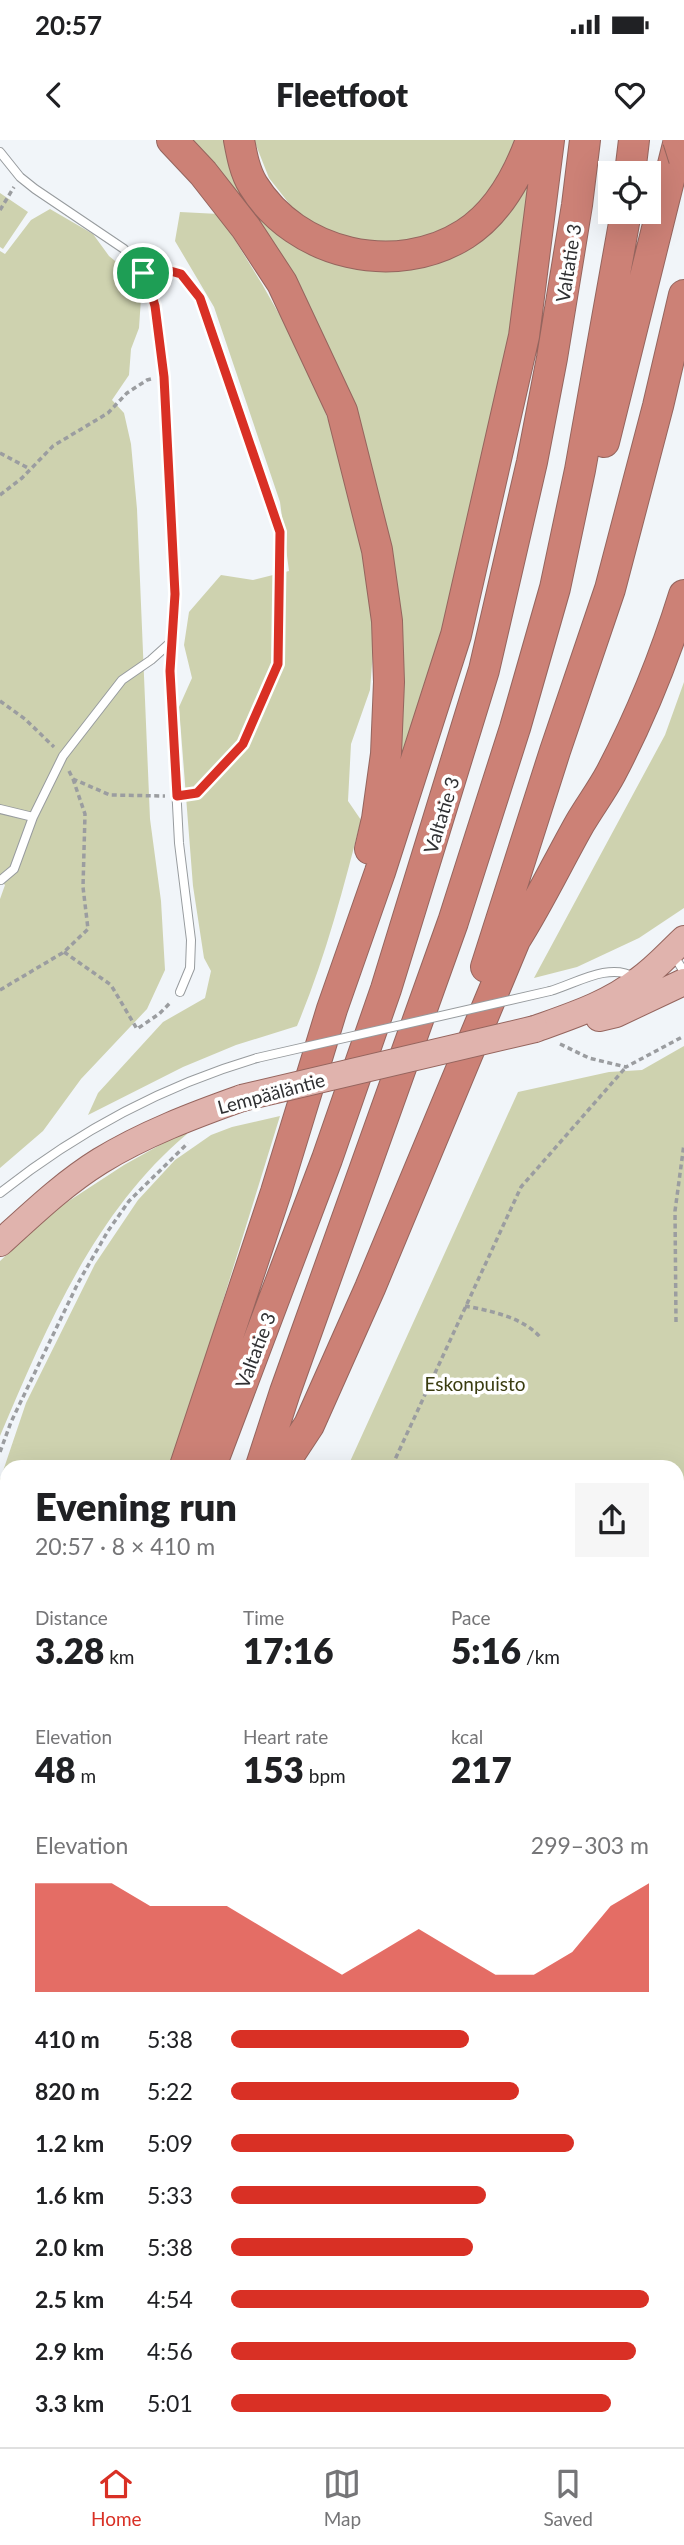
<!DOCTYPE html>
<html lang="en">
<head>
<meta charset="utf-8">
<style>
	:root { --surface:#fff; --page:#f6f6f6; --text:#202124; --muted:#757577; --line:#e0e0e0; --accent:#d93025 }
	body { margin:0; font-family:Lato,sans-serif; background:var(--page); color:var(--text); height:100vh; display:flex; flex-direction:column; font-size:26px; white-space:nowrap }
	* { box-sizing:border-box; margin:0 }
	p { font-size:23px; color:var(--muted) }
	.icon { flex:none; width:38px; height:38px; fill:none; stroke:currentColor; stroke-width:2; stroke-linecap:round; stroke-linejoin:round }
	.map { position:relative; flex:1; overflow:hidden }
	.side { position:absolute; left:0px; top:1320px; width:684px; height:989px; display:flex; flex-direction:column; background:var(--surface); border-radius:21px 21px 0 0; box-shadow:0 7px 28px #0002 }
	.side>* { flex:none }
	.tools { position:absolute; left:598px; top:21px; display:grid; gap:14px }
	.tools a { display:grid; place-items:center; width:63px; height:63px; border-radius:0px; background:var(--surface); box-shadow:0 7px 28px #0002; font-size:35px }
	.pin { position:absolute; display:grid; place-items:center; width:60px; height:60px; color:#fff; margin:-30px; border:4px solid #fff; border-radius:50%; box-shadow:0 2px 7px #0007 }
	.round { display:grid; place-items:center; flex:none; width:74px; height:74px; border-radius:0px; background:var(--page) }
	.head { display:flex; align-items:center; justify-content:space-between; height:119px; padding:0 35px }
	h1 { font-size:38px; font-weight:800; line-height:52px }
	.stats { display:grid; grid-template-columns:repeat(3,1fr); gap:10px; height:119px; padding:7px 35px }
	.stats div { display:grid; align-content:center }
	.stats b { font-size:35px; font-weight:800 }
	.stats small { font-size:19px; font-weight:400 }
	.stats p { font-size:19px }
	.chart { height:196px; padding:14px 35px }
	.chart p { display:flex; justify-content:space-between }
	.chart svg { width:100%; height:126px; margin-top:7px; fill:var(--accent); opacity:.7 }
	ul { padding:0 35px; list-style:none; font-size:23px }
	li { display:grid; grid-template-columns:112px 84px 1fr; align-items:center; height:52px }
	li i { height:18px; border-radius:9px; background:var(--accent) }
	.status { display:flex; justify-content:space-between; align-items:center; height:49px; padding:0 35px; background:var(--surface); direction:ltr }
	.status svg { height:19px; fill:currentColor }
	header { display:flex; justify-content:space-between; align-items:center; height:91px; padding:0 35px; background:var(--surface); font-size:32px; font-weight:800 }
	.tab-bar { display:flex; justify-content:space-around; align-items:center; height:98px; border-top:2px solid var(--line); background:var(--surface); font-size:19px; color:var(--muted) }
	.tab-bar a { display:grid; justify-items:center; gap:4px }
	.tab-bar .current { color:var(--accent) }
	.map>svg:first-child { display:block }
	.green { fill:#ced2af }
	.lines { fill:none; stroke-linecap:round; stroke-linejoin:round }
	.lane-casing { stroke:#979b9e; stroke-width:10 }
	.street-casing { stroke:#979b9e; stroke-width:18 }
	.primary-casing { stroke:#95655e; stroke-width:28 }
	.highway-casing { stroke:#95655e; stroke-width:32 }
	.path { stroke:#9b9da0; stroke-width:3.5; stroke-dasharray:5 3.5; stroke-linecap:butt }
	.lane { stroke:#fff; stroke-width:8 }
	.street { stroke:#fff; stroke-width:16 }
	.primary { stroke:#e0b3ad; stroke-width:26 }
	.highway { stroke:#cc8176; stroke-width:30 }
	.lane-bridge-casing { stroke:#979b9e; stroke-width:10; stroke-linecap:butt }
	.primary-bridge-casing { stroke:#95655e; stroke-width:28; stroke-linecap:butt }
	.highway-bridge-casing { stroke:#95655e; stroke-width:32; stroke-linecap:butt }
	.lane-bridge { stroke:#fff; stroke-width:8 }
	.primary-bridge { stroke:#e0b3ad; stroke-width:26 }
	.highway-bridge { stroke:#cc8176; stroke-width:30 }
	.route-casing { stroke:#fff; stroke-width:14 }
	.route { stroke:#d93025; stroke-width:9 }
	.labels { text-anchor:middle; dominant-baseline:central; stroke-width:7; stroke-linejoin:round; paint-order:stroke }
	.street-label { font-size:19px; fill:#2f3032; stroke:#fff }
	.park-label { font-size:19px; fill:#3a3c10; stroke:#fff }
</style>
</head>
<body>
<div class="status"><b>20:57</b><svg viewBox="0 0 49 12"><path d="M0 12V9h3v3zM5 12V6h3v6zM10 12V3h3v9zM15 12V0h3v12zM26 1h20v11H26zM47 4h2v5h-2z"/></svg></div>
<header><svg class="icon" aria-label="back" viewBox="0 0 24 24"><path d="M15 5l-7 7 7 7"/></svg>Fleetfoot<svg class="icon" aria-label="heart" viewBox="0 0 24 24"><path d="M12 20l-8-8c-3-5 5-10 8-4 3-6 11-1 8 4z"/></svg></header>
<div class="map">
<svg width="684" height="2307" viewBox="0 0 684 2307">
	<rect width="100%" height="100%" fill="#f1f5f9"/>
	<!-- green -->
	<path class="green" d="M182,0H229L287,95L441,119L533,30L507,205L446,482L397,642L349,269Z
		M254,0H520L495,47L460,82L414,100L378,105L331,93L295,71L269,38Z
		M0,53L28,72L3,109L0,107Z
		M50,69L93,94L109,116L142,143L139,188L131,209L129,235L112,260L124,273L131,304L137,369L150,679L161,761L165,830L147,869L81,939L43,991L0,1028V759L5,745L0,740V111L5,114L31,80Z
		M180,72L219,74L262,144L305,220L334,295L364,415L374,499L370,550L351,604L348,661L361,680C343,750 325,819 297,886L236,905L183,927L88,975L98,953L163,882L205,858L211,831L204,818L193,746L179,567L192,538L184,505L189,472L221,435L253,440L289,431L280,362L214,167L175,101Z
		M684,542V768L639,798L577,827L534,838L665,595Z
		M684,906V1660L678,1697L677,1326H348L518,952L609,932L642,930Z
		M280,976L172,1326H7V1817L0,1843V1340L26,1263L95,1124L138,1060L175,1020L211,995L232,987Z
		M185,991L187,994C95,1071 46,1188 0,1296V1121L55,1070L124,1025Z
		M29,2301H331L308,2307H28Z"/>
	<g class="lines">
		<defs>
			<path id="lane" d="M0,12L20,37L35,49L124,109L143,133L155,167L164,237L173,396L175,454L170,531L179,703L191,800L190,828L180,852
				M0,669L33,677
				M1,740L14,729L33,677L63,616L122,540L151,520L171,502
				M673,814L684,832
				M550,851C575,844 609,822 634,837
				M0,1053C77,992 162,946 257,918
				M623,2307L624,2301"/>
			<path id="street" d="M677,1978L684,1979
				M677,2250L684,2251
				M383,2301V2307"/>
			<path id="primary" d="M599,878L616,874L684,842
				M535,889C571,876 609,864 639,840C656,828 669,813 684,799
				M0,1103C32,1074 63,1044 100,1021C144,994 194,975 242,958"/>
			<path id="highway" d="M172,0L203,33L246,88L282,143L342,271L377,410L387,481L389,542L386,614L377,679L370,709
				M239,0C242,16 245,32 253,45C296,115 396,138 465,94C498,73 518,36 531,0
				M630,33L634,0
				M604,302L679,0
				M486,827L555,611L610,449L658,266L684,155
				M185,1326L276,1052L332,869L380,732L456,495L524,196L549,0
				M211,1326L327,1019L386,849L484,530L532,322L552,218L577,65L585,0
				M261,1326L285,1252L453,782L515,588L555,448L580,330L626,72
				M282,1326L309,1285L370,1148L515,800C539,762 558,722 580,683C590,666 602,650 611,633C641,576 665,516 684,455
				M0,1944L7,1918
				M0,2242L7,2205"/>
		</defs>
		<!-- lane casing -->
		<use href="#lane" class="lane-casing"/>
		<!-- street casing -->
		<use href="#street" class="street-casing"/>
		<!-- primary casing -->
		<use href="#primary" class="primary-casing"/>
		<!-- highway casing -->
		<use href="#highway" class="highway-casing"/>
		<!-- path -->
		<path class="path" d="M0,70L14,47
			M153,126L181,134L200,158L280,392L278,524L243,604L197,653L190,654
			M0,313L30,329
			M0,355L22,338L53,306L108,273L127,253L147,240L151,239
			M0,561L25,579L54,607
			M69,631L73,639L110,655L165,656
			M64,812L111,845L137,889L159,874L171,862
			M0,850L64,812L88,789L83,747L85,674L73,639
			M560,904L589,918L626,927L684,896
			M465,1166C491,1171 523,1177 541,1198
			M676,1182L675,1071L684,1004
			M0,1312L11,1282L78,1143L108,1091L129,1061L188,1003
			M392,1326L521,1047L626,927
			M147,2301L151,2307
			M73,2307L75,2301
			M171,2307L177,2301"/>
		<!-- lane -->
		<use href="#lane" class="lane"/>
		<!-- street -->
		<use href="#street" class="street"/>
		<!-- primary -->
		<use href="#primary" class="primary"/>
		<!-- highway -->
		<use href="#highway" class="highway"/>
		<defs>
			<path id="lane-bridge" d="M257,918L550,851"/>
			<path id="primary-bridge" d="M242,958L535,889"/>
			<path id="highway-bridge" d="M678,0L684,19"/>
		</defs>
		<!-- lane-bridge casing -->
		<use href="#lane-bridge" class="lane-bridge-casing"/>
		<!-- primary-bridge casing -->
		<use href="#primary-bridge" class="primary-bridge-casing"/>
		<!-- highway-bridge casing -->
		<use href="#highway-bridge" class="highway-bridge-casing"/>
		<!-- lane-bridge -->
		<use href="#lane-bridge" class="lane-bridge"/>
		<!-- primary-bridge -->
		<use href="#primary-bridge" class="primary-bridge"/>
		<!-- highway-bridge -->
		<use href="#highway-bridge" class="highway-bridge"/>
	</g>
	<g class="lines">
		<defs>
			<path id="route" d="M135,121L181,134L200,158L280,392L278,524L243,604L197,653L177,656L170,531L175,454L164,237L155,166L148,143Z"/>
		</defs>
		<!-- route casing -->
		<use href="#route" class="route-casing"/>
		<!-- route -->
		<use href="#route" class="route"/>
	</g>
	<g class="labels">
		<!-- street labels -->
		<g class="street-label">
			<text transform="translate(568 123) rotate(-81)">Valtatie 3</text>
			<text transform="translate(441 675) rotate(-73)">Valtatie 3</text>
			<text transform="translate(271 953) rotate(-15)">Lempääläntie</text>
			<text transform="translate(255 1210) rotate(-69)">Valtatie 3</text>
		</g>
		<!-- park labels -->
		<g class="park-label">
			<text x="475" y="1243">Eskonpuisto</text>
		</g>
	</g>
</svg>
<div class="tools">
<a><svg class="icon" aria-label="locate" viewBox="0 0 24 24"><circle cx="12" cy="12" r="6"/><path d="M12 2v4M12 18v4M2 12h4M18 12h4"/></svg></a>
</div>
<div class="pin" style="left:143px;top:133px;background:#1e9e55"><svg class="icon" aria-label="arrive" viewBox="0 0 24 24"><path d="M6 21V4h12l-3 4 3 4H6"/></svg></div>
<section class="side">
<div class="head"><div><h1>Evening run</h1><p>20:57 · 8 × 410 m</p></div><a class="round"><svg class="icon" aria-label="share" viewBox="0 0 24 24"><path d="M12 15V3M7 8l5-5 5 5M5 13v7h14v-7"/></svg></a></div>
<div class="stats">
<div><p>Distance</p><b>3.28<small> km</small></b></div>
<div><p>Time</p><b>17:16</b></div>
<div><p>Pace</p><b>5:16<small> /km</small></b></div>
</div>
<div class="stats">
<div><p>Elevation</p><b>48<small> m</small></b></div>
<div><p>Heart rate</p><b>153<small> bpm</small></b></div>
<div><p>kcal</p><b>217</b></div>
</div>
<div class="chart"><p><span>Elevation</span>299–303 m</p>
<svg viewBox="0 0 160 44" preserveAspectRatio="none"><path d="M0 44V6L10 6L20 6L30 14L40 14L50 14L60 22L70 30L80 38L90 30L100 22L110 30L120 38L130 38L140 30L150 14L160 6V44z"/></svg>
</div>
<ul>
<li><b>410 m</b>5:38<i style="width:57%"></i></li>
<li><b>820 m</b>5:22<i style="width:69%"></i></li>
<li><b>1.2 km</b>5:09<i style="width:82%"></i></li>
<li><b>1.6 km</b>5:33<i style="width:61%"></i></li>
<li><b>2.0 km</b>5:38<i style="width:58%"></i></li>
<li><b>2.5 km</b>4:54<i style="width:100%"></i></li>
<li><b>2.9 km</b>4:56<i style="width:97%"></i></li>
<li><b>3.3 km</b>5:01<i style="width:91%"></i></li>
</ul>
</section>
</div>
<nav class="tab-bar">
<a class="current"><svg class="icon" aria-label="home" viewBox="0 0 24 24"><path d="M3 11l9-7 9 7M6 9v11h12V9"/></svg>Home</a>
<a><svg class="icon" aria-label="map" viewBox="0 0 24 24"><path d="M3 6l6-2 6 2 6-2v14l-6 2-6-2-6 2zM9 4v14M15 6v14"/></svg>Map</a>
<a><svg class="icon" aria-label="saved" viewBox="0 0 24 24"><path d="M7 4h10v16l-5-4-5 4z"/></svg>Saved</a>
</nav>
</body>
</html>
